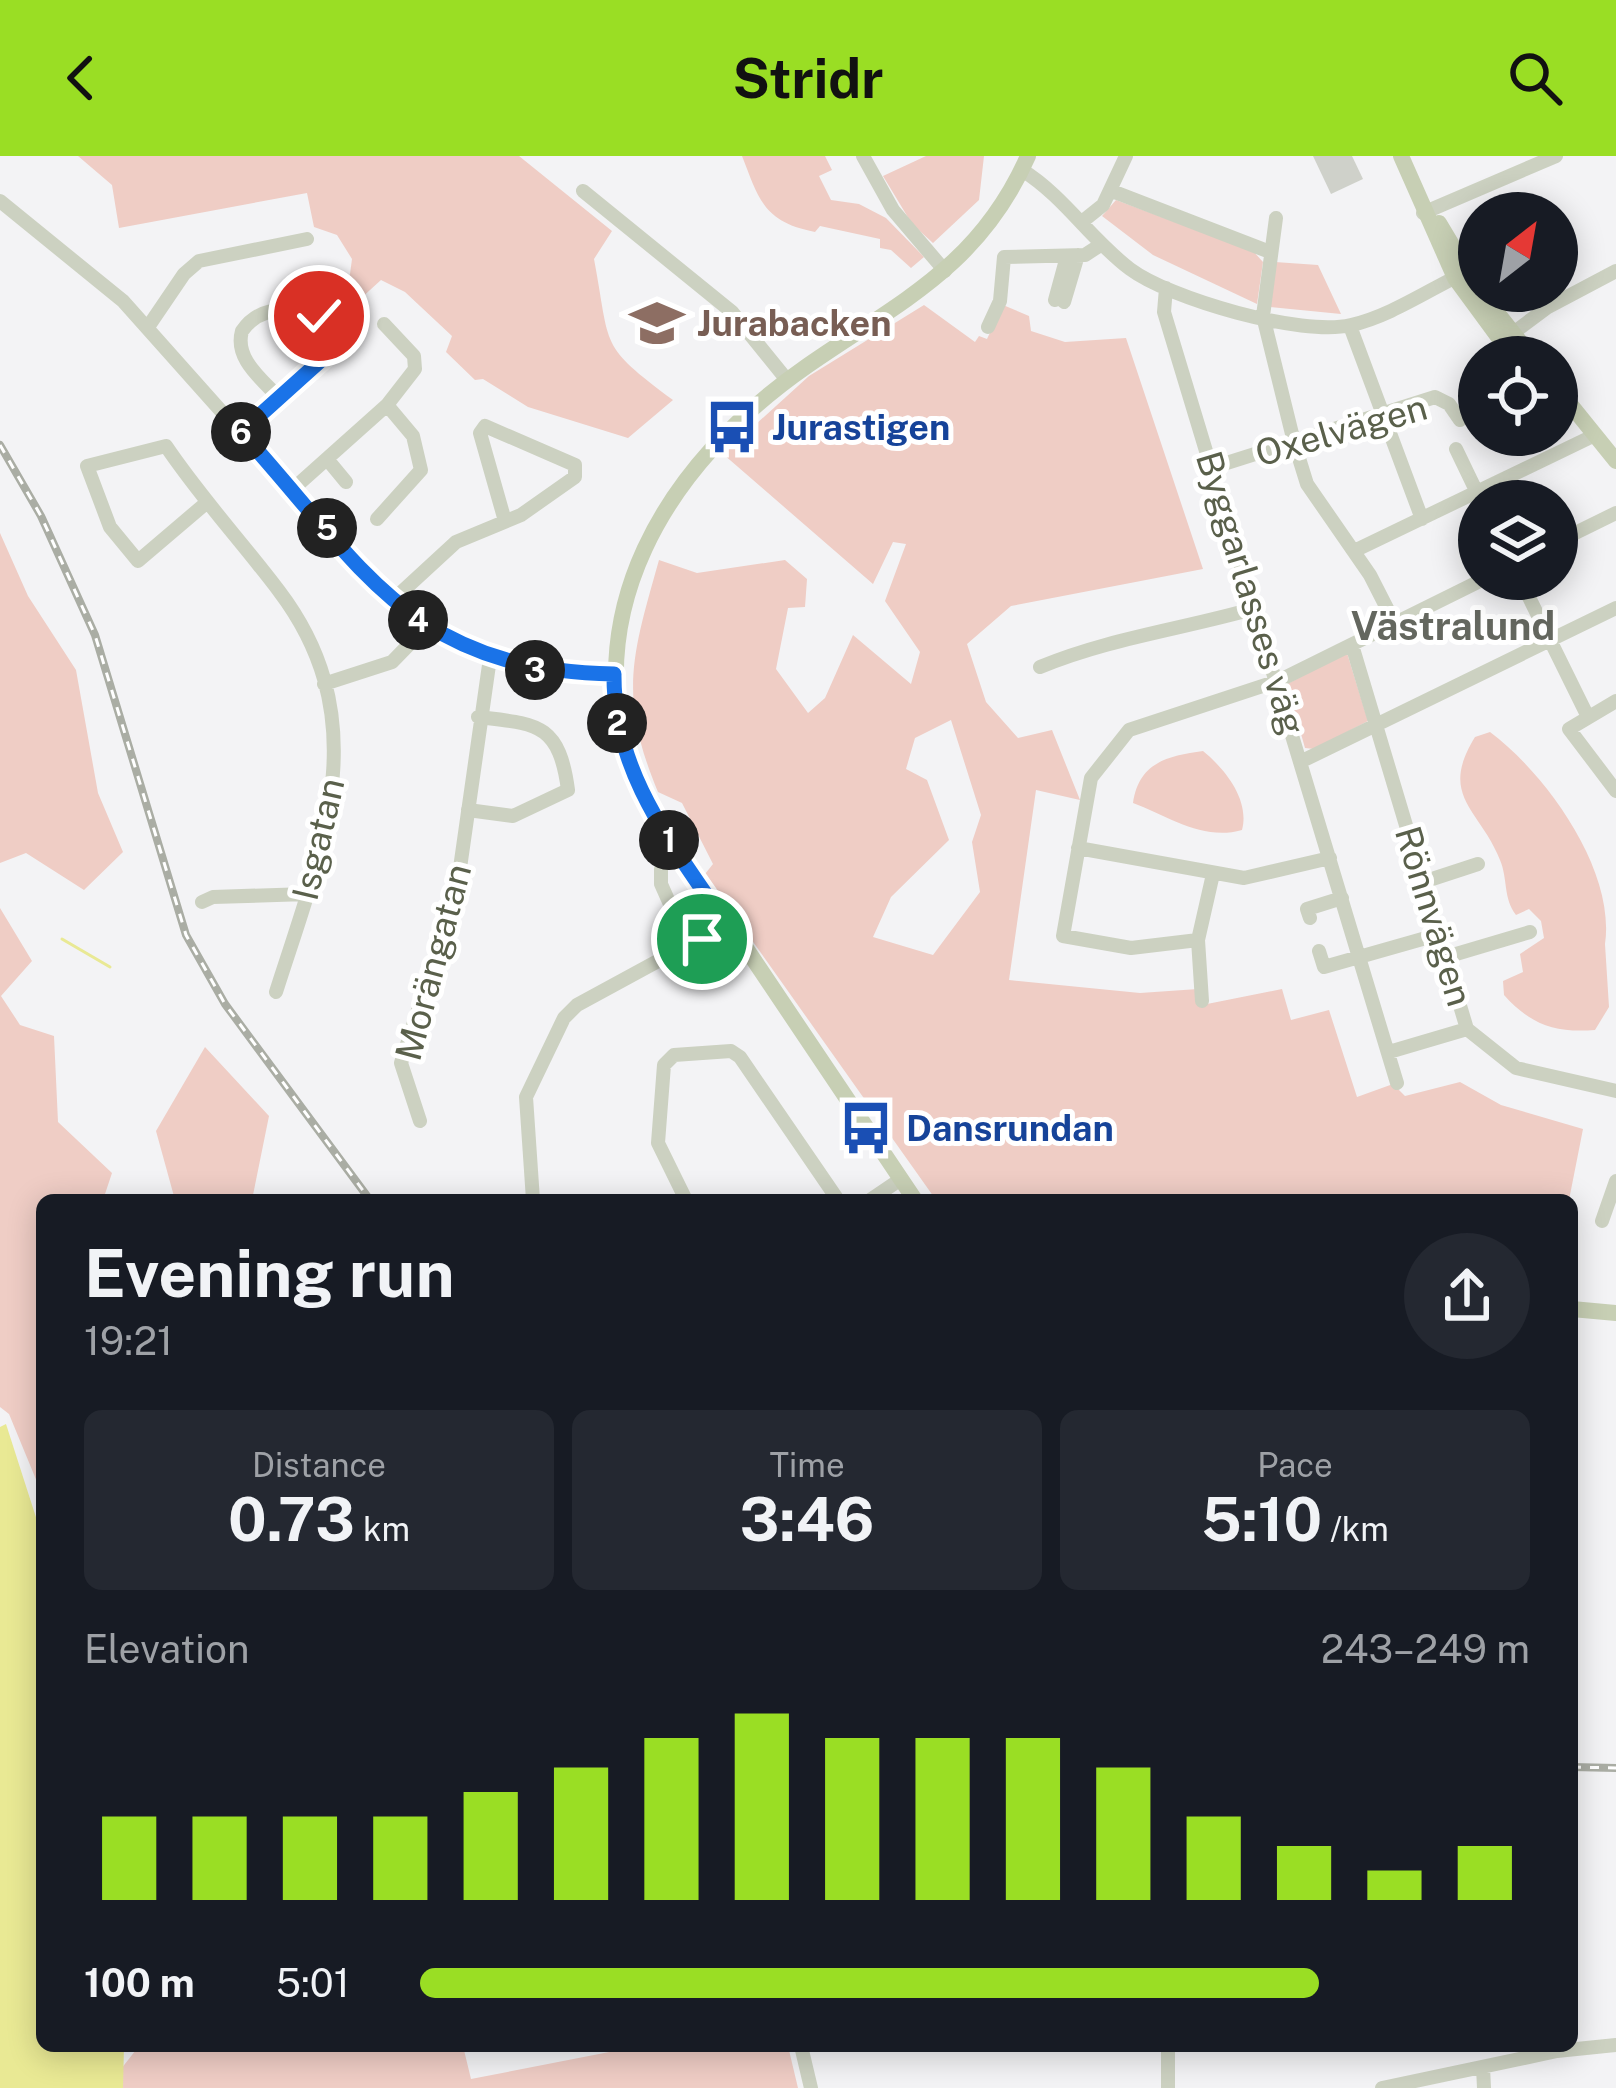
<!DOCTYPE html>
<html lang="en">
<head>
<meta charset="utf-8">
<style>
	:root { --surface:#171b24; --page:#242831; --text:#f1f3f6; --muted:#9ea1a6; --accent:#9ade24 }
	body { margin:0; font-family:"Public Sans",sans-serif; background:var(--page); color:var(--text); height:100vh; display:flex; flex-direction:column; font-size:45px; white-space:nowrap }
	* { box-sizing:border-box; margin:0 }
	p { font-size:39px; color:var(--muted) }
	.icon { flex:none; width:66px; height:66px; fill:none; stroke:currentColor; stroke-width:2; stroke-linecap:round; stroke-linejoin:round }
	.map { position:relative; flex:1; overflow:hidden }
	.drawer { position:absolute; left:36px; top:1038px; width:1542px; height:858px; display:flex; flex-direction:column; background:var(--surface); border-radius:18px; box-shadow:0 6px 30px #0003 }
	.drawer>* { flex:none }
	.needle { width:78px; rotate:31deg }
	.tools { position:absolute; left:1458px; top:36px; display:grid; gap:24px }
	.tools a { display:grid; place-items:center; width:120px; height:120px; border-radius:50%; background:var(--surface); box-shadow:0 6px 30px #0003; font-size:60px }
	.pin { position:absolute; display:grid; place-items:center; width:102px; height:102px; color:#fff; margin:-51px; border:6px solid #fff; border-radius:50%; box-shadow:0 3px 12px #0007 }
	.km { position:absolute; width:60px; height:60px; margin:-30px; border-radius:50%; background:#222; color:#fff; font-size:33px; line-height:60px; text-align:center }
	.round { display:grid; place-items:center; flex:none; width:126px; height:126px; border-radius:63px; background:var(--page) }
	.summary { display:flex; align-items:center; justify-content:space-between; height:204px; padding:0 48px }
	h1 { font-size:66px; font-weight:700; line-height:90px }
	.metrics { display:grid; grid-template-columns:repeat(3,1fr); gap:18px; height:204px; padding:12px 48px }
	.metrics div { display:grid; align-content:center; border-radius:18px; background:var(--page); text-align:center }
	.metrics b { font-size:60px; font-weight:700 }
	.metrics small { font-size:33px; font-weight:400 }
	.metrics p { font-size:33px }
	.chart { height:336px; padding:24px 48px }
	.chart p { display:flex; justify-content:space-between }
	.chart svg { width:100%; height:216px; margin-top:12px; stroke:var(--accent); stroke-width:6 }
	ul { padding:0 48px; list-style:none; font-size:39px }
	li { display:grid; grid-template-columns:192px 144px 1fr; align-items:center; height:90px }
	li i { height:30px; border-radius:15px; background:var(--accent) }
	header { display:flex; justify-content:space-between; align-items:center; height:156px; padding:0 48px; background:var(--accent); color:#111; font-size:54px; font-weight:700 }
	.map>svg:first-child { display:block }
	.green { fill:#efcdc5; fill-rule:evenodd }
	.water { fill:#e9e994 }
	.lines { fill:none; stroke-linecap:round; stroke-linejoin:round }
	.stream { stroke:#e9e994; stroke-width:3 }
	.building { fill:#cfd1ca }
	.minor { stroke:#ccd1c1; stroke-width:14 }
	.major { stroke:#c7cfb4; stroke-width:16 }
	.rail-casing { stroke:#aaada4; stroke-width:8 }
	.rail { stroke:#fff; stroke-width:3; stroke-dasharray:9; stroke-linecap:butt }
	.route-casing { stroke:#fff; stroke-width:24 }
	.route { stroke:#1a73e8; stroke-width:15 }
	.labels { text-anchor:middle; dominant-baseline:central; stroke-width:10; stroke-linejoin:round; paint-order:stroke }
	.education-label { font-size:36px; font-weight:bold; fill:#785e54; stroke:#fff; text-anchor:start }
	.transit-label { font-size:36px; font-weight:bold; fill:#164399; stroke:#fff; text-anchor:start }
	.street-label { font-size:36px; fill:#5a604b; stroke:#fff }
	.neighbourhood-label { font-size:39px; font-weight:bold; fill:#64675f; stroke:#fff }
</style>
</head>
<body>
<header><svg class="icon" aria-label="back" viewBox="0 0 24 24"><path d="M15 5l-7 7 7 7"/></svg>Stridr<svg class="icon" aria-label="search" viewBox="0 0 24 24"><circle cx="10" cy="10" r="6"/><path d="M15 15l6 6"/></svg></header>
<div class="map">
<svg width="1616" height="1932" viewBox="0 0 1616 1932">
	<rect width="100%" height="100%" fill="#f3f3f5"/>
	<!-- green -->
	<path class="green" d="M78,0H519L612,75L594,103C611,193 598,188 673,244L628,282L528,251L483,223L475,224L446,196L452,180L405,136L381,124L359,144L348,133L352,103L337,79L314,71L307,37L119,72L112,29Z
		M742,0H825L832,14L819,20L831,44L859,48L886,62L924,101L911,112L891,94L880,92V83L820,70L815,76C763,66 759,43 742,0Z
		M926,0H984L979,44L933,87L912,68L883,20Z
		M1116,44L1253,95L1263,106L1257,148L1153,99L1102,60Z
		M1275,106L1318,109L1341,158L1269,151Z
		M924,149L975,186L979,180L987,183L1003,149L1029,160L1031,175L1065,186L1126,182L1203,413L1011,450L967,488L986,546L1018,582L1052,574L1080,644L1036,634L1009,824L1140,837L1198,833L1207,848L1282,833L1291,864L1329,854L1357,941L1393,928L1405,940L1460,926L1501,949L1583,973L1569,1044H936L705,718L713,708L682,647L658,636C618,540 632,500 659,404L697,417L785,404L807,423L805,451L788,452L776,513L808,557L825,542L853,479L911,528L920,496L885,445L906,388L893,386L873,428L723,298L809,220ZM951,564L981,659L972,686L980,736L933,799L873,781L891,741L949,684L927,624L906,613L915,582Z
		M0,377L28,440L76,514L98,637L123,696L84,734L26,697L0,707Z
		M1347,497L1368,565L1314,593L1305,592L1287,528Z
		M1490,576C1544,616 1616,713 1605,788L1609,851L1595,874C1555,877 1531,869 1504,839L1503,825L1523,816L1520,798L1544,782L1541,765L1529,753L1516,759C1503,742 1508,723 1500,704C1480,653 1438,641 1475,581Z
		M1203,595C1225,613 1250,644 1242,674C1203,685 1170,661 1133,647C1139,606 1168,600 1203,595Z
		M0,752L32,805L1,840L20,869L54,880L58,966L112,1017L103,1044H42V1338L9,1258L0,1251Z
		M205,891L269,960L252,1044H175L156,975Z
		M139,1890H463L471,1923L640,1890H788L798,1932H123L121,1913Z"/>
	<!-- water -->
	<path class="water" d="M6,1268L42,1380V1890H124L123,1932H0V1271Z"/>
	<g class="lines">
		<!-- stream -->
		<path class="stream" d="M62,783L110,811"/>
	</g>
	<!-- building -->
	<path class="building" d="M1313,0H1352L1363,23L1331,38Z"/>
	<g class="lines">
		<!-- minor -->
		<path class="minor" d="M863,0L893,54L945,115
			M1022,14C1065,41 1090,83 1130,113C1170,143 1302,181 1351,169C1388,161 1427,135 1460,119
			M583,35L732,156L787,224
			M1112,35L1270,96
			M0,45L123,145L368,420C441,496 512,516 614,517
			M1423,57L1556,0
			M1276,62L1263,160L1294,286L1307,328L1370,419L1395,468
			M1083,65L1103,49L1126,0
			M1166,132L1164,156L1397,927
			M1055,144L1067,100
			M1064,146L1078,99
			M1350,170L1422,363
			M148,171L184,118L199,105L307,83
			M988,171L1000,145L1004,101L1085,99L1102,88
			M1509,180L1548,151L1616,115
			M241,276L249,270L339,188V174C311,152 265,142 242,175C234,203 262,223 279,242
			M1456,293L1481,345
			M327,303L346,326
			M1214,311L1435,241L1449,248L1460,264
			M293,333L387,249L415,213L414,200L384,168
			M205,348L138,405L110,371L87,310L166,290C201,342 242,386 279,435C379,567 320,697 276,836
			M377,363L421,314L413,280L387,249
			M1557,386L1616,357
			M1354,395L1595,279
			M1520,423L1588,561
			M393,444L456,386L521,359L575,321V309L485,270L480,277L505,365
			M1352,489L1467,873L1516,912L1616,935
			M1040,511C1110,482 1183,473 1256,452
			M324,528L392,506L427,470
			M1616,545L1569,573L1616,635
			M1302,605L1616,452
			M468,654L513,660L568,634C559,566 536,568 478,561
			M1078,692L1244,722L1330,702
			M661,713V728L689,791
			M1213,718L1198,784L1131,792L1063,780L1091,622L1129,574L1278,525L1484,423
			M1423,726L1478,708
			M202,746L213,741L307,738
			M1310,762L1307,753L1342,742
			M1198,784L1202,845
			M1319,795L1324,811L1440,778
			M1446,801L1530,776
			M1389,896L1467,873
			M420,965L401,907L457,733L490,502
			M533,1044L526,941L564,862L577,849L726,768
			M686,1044L658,987L664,909L674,899L731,895L740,901L838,1044
			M870,1044L901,1023
			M1602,1065L1616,1025
			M801,1890L811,1932
			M1168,1890V1932
			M1483,1911L1484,1932
			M1382,1932L1557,1895L1616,1889"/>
		<!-- major -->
		<path class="major" d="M1401,0L1455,122L1513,201
			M1439,67L1479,134
			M1480,135L1532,201
			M1557,232L1616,305
			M915,1044L637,630C572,459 666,308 807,210C899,146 979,111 1028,0
			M1572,1153L1616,1157"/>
		<defs>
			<path id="rail" d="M0,289L41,360L95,479L186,779L225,848L370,1044
				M1572,1611L1616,1612"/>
		</defs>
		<!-- rail casing -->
		<use href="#rail" class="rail-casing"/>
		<!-- rail -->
		<use href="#rail" class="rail"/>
	</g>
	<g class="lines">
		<defs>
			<path id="route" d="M319,160L339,174V188L241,276C365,413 410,514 614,518C613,617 673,689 726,768L702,783"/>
		</defs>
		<!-- route casing -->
		<use href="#route" class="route-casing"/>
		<!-- route -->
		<use href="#route" class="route"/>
	</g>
	<!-- icons -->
	<defs>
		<symbol id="school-bare" viewBox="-9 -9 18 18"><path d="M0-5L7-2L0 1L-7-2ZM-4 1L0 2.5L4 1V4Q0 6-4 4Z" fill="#8d6e63" stroke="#fff" stroke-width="2.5" paint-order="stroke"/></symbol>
		<symbol id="bus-bare" viewBox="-9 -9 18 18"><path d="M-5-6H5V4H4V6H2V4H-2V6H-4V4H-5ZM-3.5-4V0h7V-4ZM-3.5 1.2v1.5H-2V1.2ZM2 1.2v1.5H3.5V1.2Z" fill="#1a4fb4" stroke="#fff" stroke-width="2.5" paint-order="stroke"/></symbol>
	</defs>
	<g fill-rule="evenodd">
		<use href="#school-bare" x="619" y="129" width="76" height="76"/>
		<use href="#bus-bare" x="694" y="233" width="76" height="76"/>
		<use href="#bus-bare" x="828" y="934" width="76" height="76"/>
	</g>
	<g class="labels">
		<!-- education labels -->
		<g class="education-label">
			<text x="697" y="167">Jurabacken</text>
		</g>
		<!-- transit labels -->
		<g class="transit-label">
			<text x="772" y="271">Jurastigen</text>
			<text x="906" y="972">Dansrundan</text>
		</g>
		<!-- street labels -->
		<g class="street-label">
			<text transform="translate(1341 274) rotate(-16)">Oxelvägen</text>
			<text transform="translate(1251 437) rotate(73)">Byggarlasses väg</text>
			<text transform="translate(318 683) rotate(-77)">Isgatan</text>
			<text transform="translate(1434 760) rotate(73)">Rönnvägen</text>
			<text transform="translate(433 806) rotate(-75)">Morängatan</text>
		</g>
		<!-- neighbourhood labels -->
		<g class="neighbourhood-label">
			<text x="1453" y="470">Västralund</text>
		</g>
	</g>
</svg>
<div class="tools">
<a><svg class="needle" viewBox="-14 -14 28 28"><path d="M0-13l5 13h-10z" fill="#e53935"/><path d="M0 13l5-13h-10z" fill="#9ea1a6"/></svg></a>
<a><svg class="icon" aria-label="locate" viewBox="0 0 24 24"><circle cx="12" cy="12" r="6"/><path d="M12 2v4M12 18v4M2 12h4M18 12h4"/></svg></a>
<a><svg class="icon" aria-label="layers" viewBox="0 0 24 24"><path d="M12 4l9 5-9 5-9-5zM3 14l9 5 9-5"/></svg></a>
</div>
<div class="pin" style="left:702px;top:783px;background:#1e9e55"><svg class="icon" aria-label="arrive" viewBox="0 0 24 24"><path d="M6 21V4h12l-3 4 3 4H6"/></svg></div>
<div class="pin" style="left:319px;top:160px;background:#d93025"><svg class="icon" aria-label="check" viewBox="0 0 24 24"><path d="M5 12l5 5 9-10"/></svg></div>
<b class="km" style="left:669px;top:684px">1</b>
<b class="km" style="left:617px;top:567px">2</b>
<b class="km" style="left:535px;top:514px">3</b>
<b class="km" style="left:418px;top:464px">4</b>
<b class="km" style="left:327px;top:372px">5</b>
<b class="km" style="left:241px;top:276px">6</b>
<section class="drawer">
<div class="summary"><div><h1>Evening run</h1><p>19:21</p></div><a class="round"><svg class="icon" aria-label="share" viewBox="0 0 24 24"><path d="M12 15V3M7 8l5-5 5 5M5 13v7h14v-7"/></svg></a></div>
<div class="metrics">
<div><p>Distance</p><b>0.73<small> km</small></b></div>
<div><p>Time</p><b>3:46</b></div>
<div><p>Pace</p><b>5:10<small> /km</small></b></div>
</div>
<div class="chart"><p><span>Elevation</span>243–249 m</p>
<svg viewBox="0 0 160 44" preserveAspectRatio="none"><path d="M5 44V27M15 44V27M25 44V27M35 44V27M45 44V22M55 44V17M65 44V11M75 44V6M85 44V11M95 44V11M105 44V11M115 44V17M125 44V27M135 44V33M145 44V38M155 44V33"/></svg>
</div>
<ul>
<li><b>100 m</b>5:01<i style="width:81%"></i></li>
</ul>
</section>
</div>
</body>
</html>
